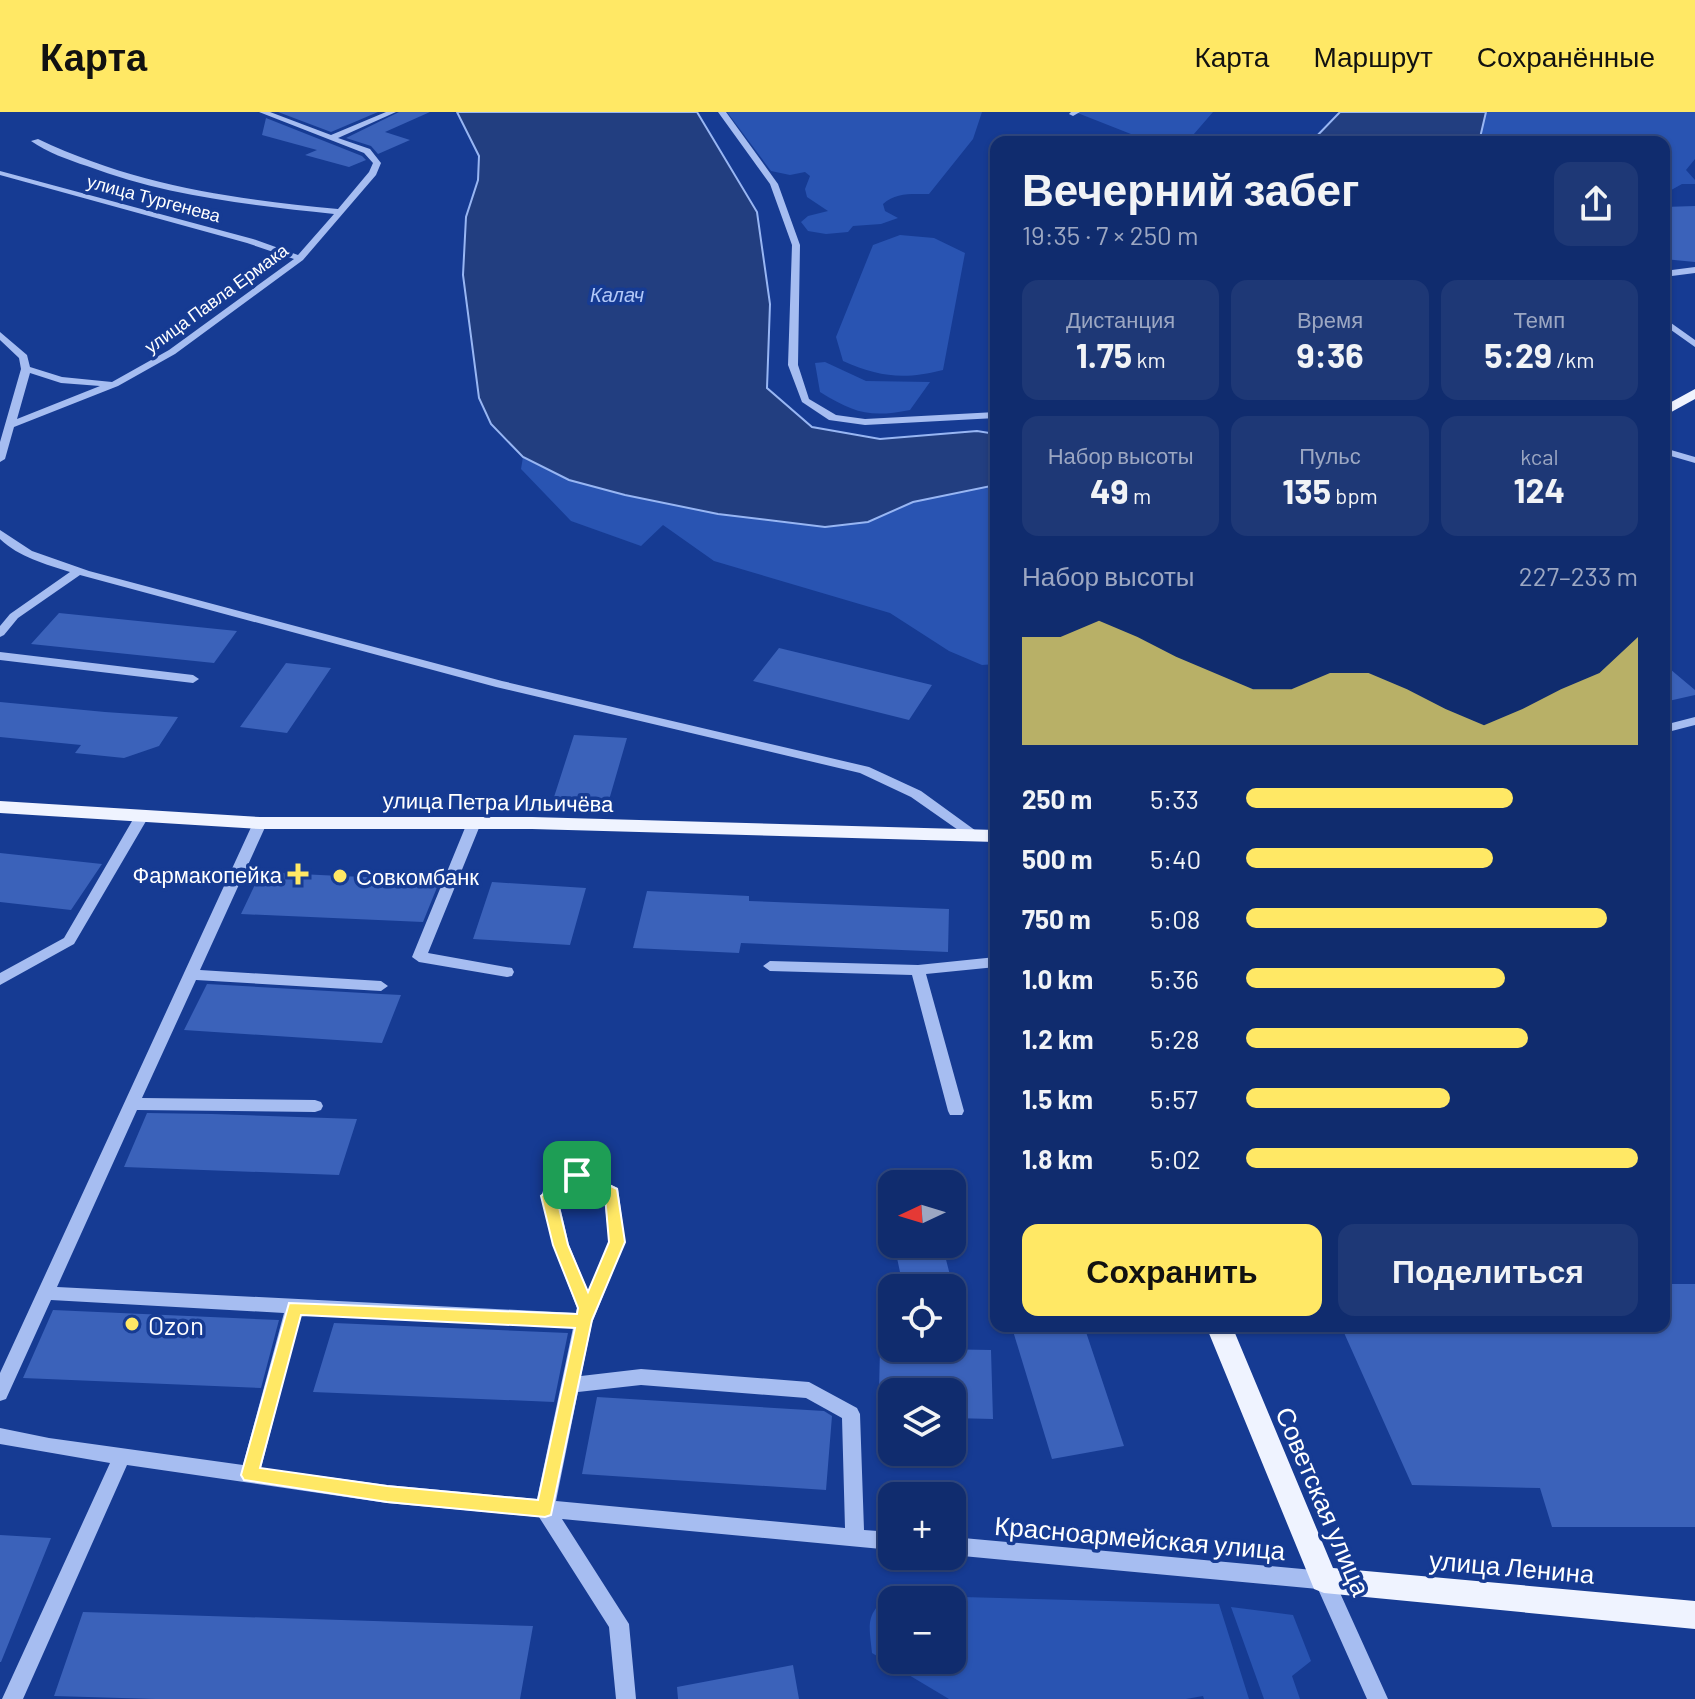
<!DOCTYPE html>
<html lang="ru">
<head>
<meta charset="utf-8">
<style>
	:root { --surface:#102c6e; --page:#1e3876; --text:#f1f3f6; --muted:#9ca7c2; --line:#304881; --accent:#ffe865 }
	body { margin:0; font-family:Barlow,sans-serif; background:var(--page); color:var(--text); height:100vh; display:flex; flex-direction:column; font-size:30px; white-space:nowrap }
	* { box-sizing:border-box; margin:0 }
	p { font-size:26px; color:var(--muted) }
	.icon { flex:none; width:44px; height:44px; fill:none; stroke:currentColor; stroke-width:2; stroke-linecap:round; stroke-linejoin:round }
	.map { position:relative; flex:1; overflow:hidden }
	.sheet { position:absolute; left:990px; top:24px; width:680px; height:1196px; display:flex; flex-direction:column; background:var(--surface); border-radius:16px; box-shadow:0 2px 6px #0004,0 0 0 2px var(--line) }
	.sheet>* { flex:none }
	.needle { width:52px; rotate:266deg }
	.buttons { position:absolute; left:878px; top:1058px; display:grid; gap:16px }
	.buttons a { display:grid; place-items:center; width:88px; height:88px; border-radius:16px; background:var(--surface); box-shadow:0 2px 6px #0004,0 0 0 2px var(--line); font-size:40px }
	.pin { position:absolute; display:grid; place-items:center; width:68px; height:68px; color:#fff; margin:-34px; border-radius:16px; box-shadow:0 4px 12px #0006 }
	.round { display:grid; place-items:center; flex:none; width:84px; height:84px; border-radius:16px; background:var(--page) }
	.head { display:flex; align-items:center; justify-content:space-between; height:136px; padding:0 32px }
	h1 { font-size:44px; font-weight:700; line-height:60px }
	.stats { display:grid; grid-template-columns:repeat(3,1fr); gap:12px; height:136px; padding:8px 32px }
	.stats div { display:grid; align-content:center; border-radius:16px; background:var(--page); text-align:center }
	.stats b { font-size:34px; font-weight:700 }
	.stats small { font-size:22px; font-weight:400 }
	.stats p { font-size:22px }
	.chart { height:224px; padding:16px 32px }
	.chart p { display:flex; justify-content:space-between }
	.chart svg { width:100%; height:144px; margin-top:8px; fill:var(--accent); opacity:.7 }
	.button { display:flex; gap:16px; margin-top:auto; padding:16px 32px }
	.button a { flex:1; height:92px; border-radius:16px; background:var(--accent); color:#111; font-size:32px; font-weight:700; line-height:92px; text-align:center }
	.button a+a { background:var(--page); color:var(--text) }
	ul { padding:0 32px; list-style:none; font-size:26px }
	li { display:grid; grid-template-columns:128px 96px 1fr; align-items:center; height:60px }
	li i { height:20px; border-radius:10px; background:var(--accent) }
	header { display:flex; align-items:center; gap:48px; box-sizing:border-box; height:112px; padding:0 40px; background:var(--accent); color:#111 }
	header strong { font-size:38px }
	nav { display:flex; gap:44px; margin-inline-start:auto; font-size:28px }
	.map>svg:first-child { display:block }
	.green { fill:#2954b2; fill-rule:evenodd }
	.water { fill:#223e80; stroke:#98b6f3; stroke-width:2 }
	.building { fill:#3b62ba }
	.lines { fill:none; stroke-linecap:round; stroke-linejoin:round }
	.minor { fill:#a6bdf1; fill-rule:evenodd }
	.major { fill:#eff3ff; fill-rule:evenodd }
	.route { fill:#ffe865; stroke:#fff; stroke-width:2; fill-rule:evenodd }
	.poi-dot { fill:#ffe865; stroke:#163b93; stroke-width:3 }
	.labels { text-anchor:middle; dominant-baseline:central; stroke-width:7; stroke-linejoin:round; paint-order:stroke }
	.far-street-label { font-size:18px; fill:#fff; stroke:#163b93 }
	.far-water-label { font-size:20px; font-style:italic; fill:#b2c8f7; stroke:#163b93 }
	.street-label { font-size:22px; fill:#fff; stroke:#163b93 }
	.poi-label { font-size:22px; fill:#fff; stroke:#163b93; text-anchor:end }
	.near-poi-label { font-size:26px; fill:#fff; stroke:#163b93; text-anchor:start }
	.near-street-label { font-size:26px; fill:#fff; stroke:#163b93 }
</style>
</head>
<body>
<header>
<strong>Карта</strong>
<nav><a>Карта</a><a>Маршрут</a><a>Сохранённые</a></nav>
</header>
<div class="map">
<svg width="1695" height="1587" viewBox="0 0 1695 1587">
	<rect width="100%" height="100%" fill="#163b93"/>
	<!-- green -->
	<path class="green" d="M727,0H982L973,27L929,82C912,82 896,80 883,92L885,99L898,106L881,112L853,114L848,120L826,122L808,119L801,110L808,104L828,99L807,85L805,77L810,64L805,60L790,63L771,59Z
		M1075,0H1213L1187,30L1136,24Z
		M1486,0H1695V47L1686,58L1695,68V72H1682L1664,82V30H1479Z
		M900,123L934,126L965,141L943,258C904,268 879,265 843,249L836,225L873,133Z
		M825,250L866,269L930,270L910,298C870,306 854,301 820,280L815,251Z
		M523,345L569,368L625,383L718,402L825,415L868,410L913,390L996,373V552L982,553L949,539L890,501L714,449L663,413L641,434L571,409L521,357Z
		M889,1483L1219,1492L1249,1587H1204L1203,1584L1186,1587H949L872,1541C869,1512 865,1503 889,1483ZM892,1488H952V1548H892Z
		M1231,1495L1293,1503L1311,1549L1292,1564L1300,1587H1264Z"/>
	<!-- water -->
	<path class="water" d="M457,0H697L757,100L770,192L767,276L812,315L880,327L977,319L996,322V373L913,390L868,410L825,415L718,402L625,383L569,368L523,345L491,312L479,286L463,163L466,105L478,68L479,44Z
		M1340,0H1486L1479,30H1311Z"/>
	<!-- building -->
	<path class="building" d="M278,0H378L331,20Z
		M399,0H430L385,20L410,28L378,42L371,34L346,26Z
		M266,6L362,44L366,48L349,55L305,43L317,38L262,23Z
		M1695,94V150L1664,147V95Z
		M59,501L237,519L214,551L31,532Z
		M779,536L932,573L909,608L753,569Z
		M286,551L331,556L287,621L240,615Z
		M1664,552L1695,578V583L1664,590Z
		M0,590L105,600L178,605L159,634L124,646L75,641L81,633L0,625Z
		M574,623L627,626L609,688L554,685Z
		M0,741L102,752L71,798L0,790Z
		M261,760L340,764L440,768L423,810L241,802Z
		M492,770L586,776L570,833L473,827Z
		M647,779L749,784V789L949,797L948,840L741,831L739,841L633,836Z
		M207,872L381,882L401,883L382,931L184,918Z
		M147,1001L212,1002L357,1007L339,1063L124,1055Z
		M894,1132H942L951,1167L903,1174Z
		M1664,1172H1695V1415H1552L1540,1376L1412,1373L1341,1214H1664Z
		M53,1198L279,1208L261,1276L23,1266Z
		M334,1211L568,1221L554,1290L313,1280Z
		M1042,1214H1084L1124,1334L1052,1347L1013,1219Z
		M880,1236L991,1238L993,1307L952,1306V1280H879Z
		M597,1285L824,1299L832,1304L826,1378L582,1362Z
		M0,1423L51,1426L1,1550H0Z
		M83,1500L533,1514L520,1587H155L54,1584Z
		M793,1553L799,1587H678L677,1575Z"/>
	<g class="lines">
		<!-- minor -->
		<path class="minor" d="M259,0H270L331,23L386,0H396L338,26L370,37L381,51L376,63L303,148L175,242L118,274L14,315L5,347L0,350V330L21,257L19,246L0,228V220L27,243L30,255L62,265L112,270L169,238L294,147L247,131L0,63V59L253,127L298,143L334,102C250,93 166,84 87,54C68,48 47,40 31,29L38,27C135,73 232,87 338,97L369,60L373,51L364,41ZM30,261L61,271L100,274L17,307Z
			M718,0H726L778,72L800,133L798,253L809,287L836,303L865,307L996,300V306L865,313L829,308L802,290L788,253L792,133L770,72Z
			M1071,0H1080L1073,4L1069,2Z
			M1695,155V161L1664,165V159Z
			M1664,206L1695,228V235L1664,213Z
			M1664,336L1695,345V351L1664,342Z
			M0,418L32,439L89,459L502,569L869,655L921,679L983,724L981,727H971L911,685L860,661L496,575L80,463L18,506L4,523L0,525V514L10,502L70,460C45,452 19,445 0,427Z
			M0,540L193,563L199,567L193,571L0,548Z
			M1695,605V613L1664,621V613Z
			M142,700L149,704L74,832L0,873V861L64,826L135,704Z
			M260,707L267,711L200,858L381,869L388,874L381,879L196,868L142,986L315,988L321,990L323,994L321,998L315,1000L137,998L57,1175L576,1201L577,1196L553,1133L541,1084L543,1079L577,1057L618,1076L625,1130L592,1211L581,1264L641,1257L809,1270L857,1296L860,1302L864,1418L892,1420V1438L562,1407L629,1512L636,1587H616L609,1515L539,1405L387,1391L127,1353L23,1587H2L110,1351L0,1332V1316L49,1326L243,1353L284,1201L51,1188L6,1287L0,1289V1261L253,711ZM578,1071L604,1084L609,1130L588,1179L569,1133L558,1086ZM301,1202L573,1216L537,1387L387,1373L261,1356ZM641,1273L806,1286L842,1306L845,1416L556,1389L578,1280Z
			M474,707L481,711L428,841L512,856L514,860L512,864L507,865L419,850L412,845L467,711Z
			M996,845V855L926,862L964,999L962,1003H950L948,999L912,863L770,859L763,854L770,849L918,853Z
			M952,1425L1324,1459L1331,1461L1388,1587H1367L1318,1477L952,1443Z"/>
		<!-- major -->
		<path class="major" d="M1695,277V287L1664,304V294Z
			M0,689L260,705H532L996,718V730L532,717H260L0,701Z
			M1206,1214H1232L1333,1456L1695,1489V1517L1324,1481L1314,1477Z"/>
	</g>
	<!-- route -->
	<path class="route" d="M577,1057L617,1077L625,1130L592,1208L551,1403L545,1405L387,1390L244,1368L241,1363L289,1191L577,1202L578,1196L553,1133L541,1084ZM578,1071L605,1084L609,1130L588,1180L568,1133L557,1087ZM301,1203L575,1216L538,1388L387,1374L260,1356Z"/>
	<!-- markers -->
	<g class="poi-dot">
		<path d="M294 750h8v8h8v8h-8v8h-8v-8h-8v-8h8z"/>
		<circle cx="340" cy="764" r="8"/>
		<circle cx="132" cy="1212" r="8"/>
	</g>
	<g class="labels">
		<!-- far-street labels -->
		<g class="far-street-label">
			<text transform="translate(154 86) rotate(15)">улица Тургенева</text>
			<text transform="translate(216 186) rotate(-36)">улица Павла Ермака</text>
		</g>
		<!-- far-water labels -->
		<g class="far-water-label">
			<text x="617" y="182">Калач</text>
		</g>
		<!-- street labels -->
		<g class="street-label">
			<text transform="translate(498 689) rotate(1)">улица Петра Ильичёва</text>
		</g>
		<!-- poi labels -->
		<g class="poi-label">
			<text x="282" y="762">Фармакопейка</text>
			<text x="356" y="764" text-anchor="start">Совкомбанк</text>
		</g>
		<!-- near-poi labels -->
		<g class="near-poi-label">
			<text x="148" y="1212">Ozon</text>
		</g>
		<!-- near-street labels -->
		<g class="near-street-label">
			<text transform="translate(1324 1389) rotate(67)">Советская улица</text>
			<text transform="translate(1140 1425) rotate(5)">Красноармейская улица</text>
			<text transform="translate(1512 1454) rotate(5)">улица Ленина</text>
		</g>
	</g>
</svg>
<div class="buttons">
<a><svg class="needle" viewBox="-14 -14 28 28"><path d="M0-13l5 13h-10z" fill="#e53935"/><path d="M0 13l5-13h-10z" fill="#9ca7c2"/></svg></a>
<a><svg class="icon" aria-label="locate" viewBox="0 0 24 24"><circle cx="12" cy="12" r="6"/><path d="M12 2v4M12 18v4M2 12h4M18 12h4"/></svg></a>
<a><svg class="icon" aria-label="layers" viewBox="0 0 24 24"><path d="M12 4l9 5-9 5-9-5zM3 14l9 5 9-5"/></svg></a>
<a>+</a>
<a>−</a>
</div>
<div class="pin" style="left:577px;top:1063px;background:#1e9e55"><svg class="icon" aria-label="arrive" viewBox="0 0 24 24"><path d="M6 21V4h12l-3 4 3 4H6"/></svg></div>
<section class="sheet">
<div class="head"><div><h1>Вечерний забег</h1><p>19:35 · 7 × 250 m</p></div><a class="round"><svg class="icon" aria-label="share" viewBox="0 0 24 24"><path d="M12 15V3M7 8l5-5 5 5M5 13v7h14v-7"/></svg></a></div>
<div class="stats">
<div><p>Дистанция</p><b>1.75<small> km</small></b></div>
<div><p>Время</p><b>9:36</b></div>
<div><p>Темп</p><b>5:29<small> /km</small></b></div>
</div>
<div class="stats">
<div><p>Набор высоты</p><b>49<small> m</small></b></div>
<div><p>Пульс</p><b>135<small> bpm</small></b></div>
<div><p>kcal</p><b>124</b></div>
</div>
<div class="chart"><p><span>Набор высоты</span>227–233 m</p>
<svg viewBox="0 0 160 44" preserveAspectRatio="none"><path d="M0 44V11L10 11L20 6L30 11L40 17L50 22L60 27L70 27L80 22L90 22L100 27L110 33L120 38L130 33L140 27L150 22L160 11V44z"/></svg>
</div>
<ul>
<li><b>250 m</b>5:33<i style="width:68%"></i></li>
<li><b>500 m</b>5:40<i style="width:63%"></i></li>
<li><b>750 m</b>5:08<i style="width:92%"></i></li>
<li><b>1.0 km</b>5:36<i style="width:66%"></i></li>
<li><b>1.2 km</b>5:28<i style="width:72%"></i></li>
<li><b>1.5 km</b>5:57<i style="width:52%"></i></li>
<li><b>1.8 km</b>5:02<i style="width:100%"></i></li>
</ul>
<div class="button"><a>Сохранить</a><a>Поделиться</a></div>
</section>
</div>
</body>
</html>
